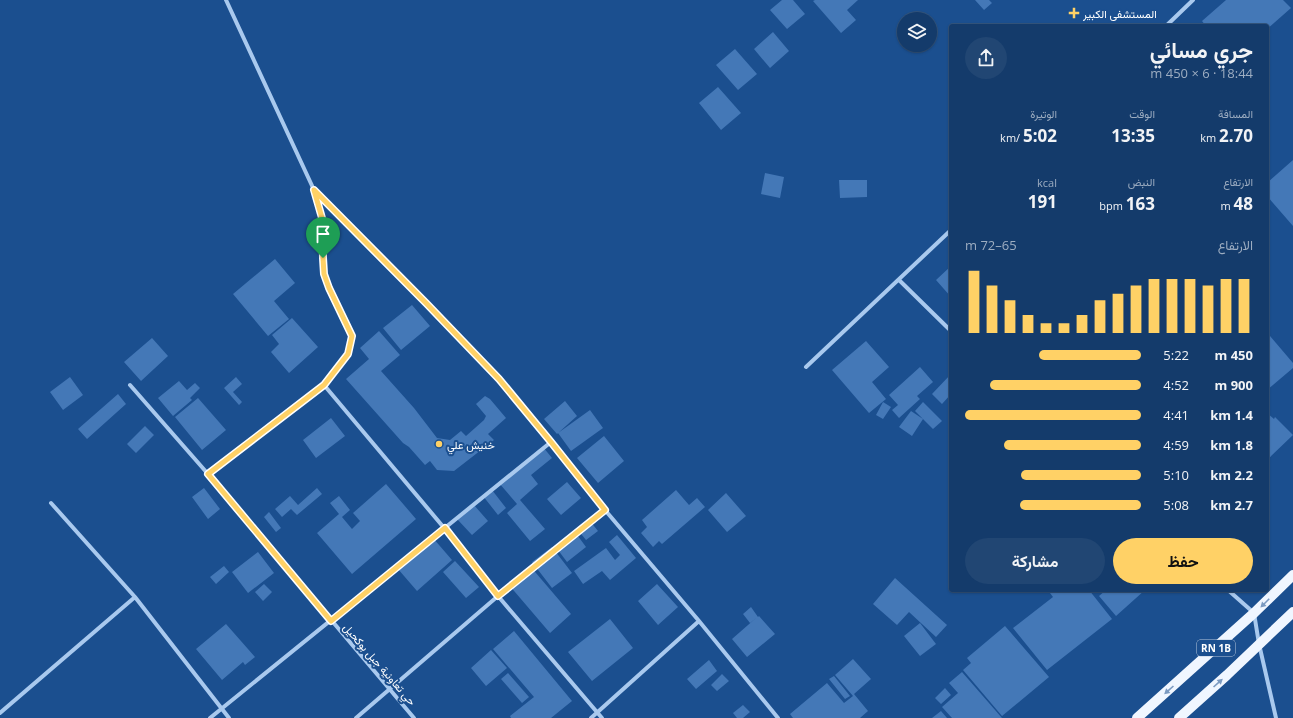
<!DOCTYPE html>
<html lang="ar">
<head>
<meta charset="utf-8">
<style>
	:root { --surface:#143b6b; --page:#214673; --text:#f1f3f6; --muted:#9dadc1; --line:#33557e; --accent:#ffd166 }
	body { margin:0; font-family:"Open Sans",Vazirmatn,sans-serif; background:var(--page); color:var(--text); direction:rtl; height:100vh; display:flex; flex-direction:column; font-size:15px; white-space:nowrap }
	* { box-sizing:border-box; margin:0 }
	p { font-size:13px; color:var(--muted) }
	.icon { flex:none; width:22px; height:22px; fill:none; stroke:currentColor; stroke-width:2; stroke-linecap:round; stroke-linejoin:round }
	.map { position:relative; flex:1; overflow:hidden; direction:ltr }
	.drawer { position:absolute; left:949px; top:24px; width:320px; height:568px; display:flex; flex-direction:column; background:var(--surface); border-radius:4px; box-shadow:0 1px 3px #0004,0 0 0 1px var(--line); direction:rtl }
	.drawer>* { flex:none }
	.tools { position:absolute; left:897px; top:12px; display:grid; gap:8px }
	.tools a { display:grid; place-items:center; width:40px; height:40px; border-radius:50%; background:var(--surface); box-shadow:0 1px 3px #0004,0 0 0 1px var(--line); font-size:20px }
	.pin { position:absolute; display:grid; place-items:center; width:34px; height:34px; color:#fff; margin:-41px -17px; border-radius:50% 50% 50% 0; rotate:-45deg; box-shadow:0 0 4px #0007 }
	.pin .icon { rotate:45deg }
	.round { display:grid; place-items:center; flex:none; width:42px; height:42px; border-radius:21px; background:var(--page) }
	.overview { display:flex; align-items:center; justify-content:space-between; height:68px; padding:0 16px }
	h1 { font-size:22px; font-weight:700; line-height:30px }
	.stats { display:grid; grid-template-columns:repeat(3,1fr); gap:6px; height:68px; padding:4px 16px }
	.stats div { display:grid; align-content:center }
	.stats b { font-size:17px; font-weight:700 }
	.stats small { font-size:11px; font-weight:400 }
	.stats p { font-size:11px }
	.chart { height:112px; padding:8px 16px }
	.chart p { display:flex; justify-content:space-between }
	.chart svg { width:100%; height:72px; margin-top:4px; stroke:var(--accent); stroke-width:6 }
	.primary-button { display:flex; gap:8px; margin-top:auto; padding:8px 16px }
	.primary-button a { flex:1; height:46px; border-radius:24px; background:var(--accent); color:#111; font-size:16px; font-weight:700; line-height:46px; text-align:center }
	.primary-button a+a { background:var(--page); color:var(--text) }
	ul { padding:0 16px; list-style:none; font-size:13px }
	li { display:grid; grid-template-columns:64px 48px 1fr; align-items:center; height:30px }
	li i { height:10px; border-radius:5px; background:var(--accent) }
	.map>svg:first-child { display:block }
	.building { fill:#4478b7 }
	.lines { fill:none; stroke-linecap:round; stroke-linejoin:round }
	.minor { stroke:#a9c9ee; stroke-width:4 }
	.primary { stroke:#f0f6ff; stroke-width:10 }
	.oneway { fill:#7b9ac1 }
	.route-casing { stroke:#fff; stroke-width:8 }
	.route { stroke:#ffd166; stroke-width:5 }
	.poi-dot { fill:#ffd166; stroke:#1b4f8f; stroke-width:1.5 }
	.labels { text-anchor:middle; dominant-baseline:central; stroke-width:4; stroke-linejoin:round; paint-order:stroke }
	.shield { fill:#1b4f8f; stroke:#bbcadd; stroke-width:1 }
	.shield-label { font-size:10px; font-weight:bold; fill:#fff }
	.poi-label { font-size:11px; fill:#fff; stroke:#1b4f8f; text-anchor:start }
	.street-label { font-size:11px; fill:#fff; stroke:#1b4f8f }
</style>
</head>
<body>
<div class="map">
<svg width="1293" height="718" viewBox="0 0 1293 718">
	<rect width="100%" height="100%" fill="#1b4f8f"/>
	<!-- building -->
	<path class="building" d="M782,0H793L805,14L787,29L770,10Z
		M815,0H858L847,10L856,20L841,33L813,1Z
		M975,0H989L992,3L984,10Z
		M1226,0H1283L1291,8L1267,29V26H1206L1202,21Z
		M773,32L789,51L770,68L754,49Z
		M735,49L757,74L738,90L716,65Z
		M718,87L741,113L721,130L699,103Z
		M1293,160V226L1267,196V183Z
		M765,173L784,177L780,198L761,194Z
		M839,180H867V197L840,198Z
		M275,259L295,283L274,301L289,319L268,336L233,294Z
		M951,266V297L936,280Z
		M412,305L430,326L401,350L383,328Z
		M292,318L318,347L289,373L271,352L279,344L272,335Z
		M379,331L400,355L381,371L414,408L437,438L450,440L461,431L466,436L484,420L486,416L476,404L485,396L490,399L506,418L488,434L494,440L454,471L437,470L430,461L425,465L409,447L403,443L346,379L369,359L360,348Z
		M1270,336L1293,363V368L1267,390V339Z
		M152,338L168,356L141,381L124,362Z
		M866,341L889,367L872,382L886,399L869,413L832,370Z
		M920,367L933,382L917,396L920,399L899,418L892,410L898,405L889,395Z
		M951,374V394L942,404L932,394Z
		M70,377L83,395L63,410L50,392Z
		M236,377L242,384L233,392L242,402L239,405L224,388Z
		M179,381L187,390L195,383L200,388L190,398L192,400L173,416L158,398Z
		M118,394L126,404L87,439L78,429Z
		M198,398L226,430L202,450L175,417Z
		M565,401L577,416L557,434L544,419Z
		M883,402L891,407L883,419L876,415Z
		M923,402L942,421L933,429L923,419L912,436L899,427L911,411L923,419L915,411Z
		M590,410L603,428L571,451L558,433Z
		M1267,413L1274,419L1275,417L1293,435L1267,460Z
		M331,418L345,436L316,458L303,440Z
		M145,426L154,435L136,453L127,444Z
		M604,436L624,461L598,483L577,458Z
		M543,447L552,458L531,475L538,484L520,500L545,529L530,541L507,513L517,504L499,483Z
		M567,482L581,498L561,515L547,499Z
		M386,484L416,519L352,574L317,533L339,514L330,503L339,496L350,510L342,517L352,529L360,521L353,513Z
		M204,488L220,509L208,519L192,497Z
		M317,488L322,494L297,515L291,509L282,517L275,509L290,496L298,505Z
		M492,490L506,508L498,515L483,496Z
		M676,490L689,505L697,498L705,507L662,544L659,541L653,547L641,533L647,527L642,520Z
		M726,493L746,516L727,532L708,510Z
		M474,505L488,521L472,535L457,519Z
		M269,512L281,528L276,532L264,517Z
		M590,521L598,531L586,540L578,530Z
		M575,532L586,547L567,562L555,546Z
		M617,535L636,558L610,580L602,571L583,584L574,571L606,548L615,560L620,555L609,542Z
		M433,538L452,560L417,591L398,569Z
		M552,547L572,573L552,588L532,562Z
		M258,552L274,573L248,593L232,572Z
		M455,561L479,587L466,598L443,572Z
		M224,566L229,572L216,584L210,577Z
		M530,566L571,614L550,633L509,585Z
		M895,578L947,625L936,637L909,612L897,625L873,604Z
		M264,584L272,592L263,601L255,592Z
		M657,584L678,607L658,625L638,601Z
		M1054,590H1089L1112,619L1047,670L1013,628L1053,597L1050,593Z
		M1106,590H1145L1116,616L1099,596Z
		M751,607L758,617L759,616L775,634L747,657L732,639L756,618L750,623L743,614Z
		M610,619L633,648L592,681L568,652Z
		M920,623L936,644L920,656L904,636Z
		M226,624L255,657L245,665L243,662L222,680L196,649Z
		M1005,626L1049,677L1002,716L963,670L971,663L967,658Z
		M514,631L572,701L551,718H511L510,716L534,697L493,649Z
		M491,650L507,668L486,686L471,668Z
		M853,659L871,679L854,694L868,711L860,718H793L790,714L827,683L844,703L853,696L835,675Z
		M709,660L717,671L696,689L687,679Z
		M962,672L1002,718H952L942,707L958,693L949,683Z
		M508,673L529,697L522,703L501,679Z
		M722,674L729,681L717,691L711,685Z
		M834,676L850,696L845,699L829,679Z
		M945,688L951,695L941,704L935,698Z
		M743,705L750,712L743,718H737L733,713Z
		M941,711L947,718H932Z"/>
	<g class="lines">
		<!-- minor -->
		<path class="minor" d="M1166,26L1193,0
			M314,190L426,303L499,379L551,442L605,510L699,621L778,718
			M899,280L951,331
			M806,367L951,230
			M130,385L208,474L414,718
			M324,385L445,529L498,596L602,718
			M208,474L324,385L348,354L352,336L329,288L324,274L323,258L322,218L314,190L226,0
			M51,503L135,597L229,718
			M1228,590L1254,613L1259,644L1276,718
			M0,713L135,597
			M210,718L551,442
			M356,718L498,596L605,510
			M591,718L699,621"/>
		<!-- primary -->
		<path class="primary" d="M1137,718L1254,613L1293,575
			M1179,718L1227,675L1293,612"/>
	</g>
	<!-- one-way arrows -->
	<defs><path id="oneway-solid" d="M-6-.8H1V-3.2L6.5 0L1 3.2V.8H-6Z"/></defs>
	<g class="oneway">
		<use href="#oneway-solid" transform="translate(1265 603) rotate(135)"/>
		<use href="#oneway-solid" transform="translate(1218 683) rotate(-42)"/>
		<use href="#oneway-solid" transform="translate(1169 690) rotate(138)"/>
	</g>
	<g class="lines">
		<defs>
			<path id="route" d="M314,190L426,303L499,379L551,442L605,510L498,596L445,528L331,621L208,474L324,385L348,354L352,336L329,288L324,274L323,258L322,218Z"/>
		</defs>
		<!-- route casing -->
		<use href="#route" class="route-casing"/>
		<!-- route -->
		<use href="#route" class="route"/>
	</g>
	<!-- markers -->
	<g class="poi-dot">
		<path d="M1072 7h4v4h4v4h-4v4h-4v-4h-4v-4h4z"/>
		<circle cx="439" cy="444" r="4"/>
	</g>
	<g class="labels">
		<!-- shield labels -->
		<rect class="shield" x="1197" y="640" width="38" height="16" rx="3"/>
		<g class="shield-label">
			<text x="1216" y="648">RN 1B</text>
		</g>
		<!-- poi labels -->
		<g class="poi-label">
			<text x="1083" y="13">المستشفى الكبير</text>
			<text x="447" y="444">خنيش علي</text>
		</g>
		<!-- street labels -->
		<g class="street-label">
			<text transform="translate(380 664) rotate(49)">حي تعاونية جبل بوكحيل</text>
		</g>
	</g>
</svg>
<div class="tools">
<a><svg class="icon" aria-label="layers" viewBox="0 0 24 24"><path d="M12 4l9 5-9 5-9-5zM3 14l9 5 9-5"/></svg></a>
</div>
<div class="pin" style="left:323px;top:258px;background:#1e9e55"><svg class="icon" aria-label="arrive" viewBox="0 0 24 24"><path d="M6 21V4h12l-3 4 3 4H6"/></svg></div>
<section class="drawer">
<div class="overview"><div><h1>جري مسائي</h1><p>18:44 · 6 × 450 m</p></div><a class="round"><svg class="icon" aria-label="share" viewBox="0 0 24 24"><path d="M12 15V3M7 8l5-5 5 5M5 13v7h14v-7"/></svg></a></div>
<div class="stats">
<div><p>المسافة</p><b>2.70<small> km</small></b></div>
<div><p>الوقت</p><b>13:35</b></div>
<div><p>الوتيرة</p><b>5:02<small> /km</small></b></div>
</div>
<div class="stats">
<div><p>الارتفاع</p><b>48<small> m</small></b></div>
<div><p>النبض</p><b>163<small> bpm</small></b></div>
<div><p>kcal</p><b>191</b></div>
</div>
<div class="chart"><p><span>الارتفاع</span>65–72 m</p>
<svg viewBox="0 0 160 44" preserveAspectRatio="none"><path d="M5 44V6M15 44V15M25 44V24M35 44V33M45 44V38M55 44V38M65 44V33M75 44V24M85 44V20M95 44V15M105 44V11M115 44V11M125 44V11M135 44V15M145 44V11M155 44V11"/></svg>
</div>
<ul>
<li><b>450 m</b>5:22<i style="width:58%"></i></li>
<li><b>900 m</b>4:52<i style="width:86%"></i></li>
<li><b>1.4 km</b>4:41<i style="width:100%"></i></li>
<li><b>1.8 km</b>4:59<i style="width:78%"></i></li>
<li><b>2.2 km</b>5:10<i style="width:68%"></i></li>
<li><b>2.7 km</b>5:08<i style="width:69%"></i></li>
</ul>
<div class="primary-button"><a>حفظ</a><a>مشاركة</a></div>
</section>
</div>
</body>
</html>
